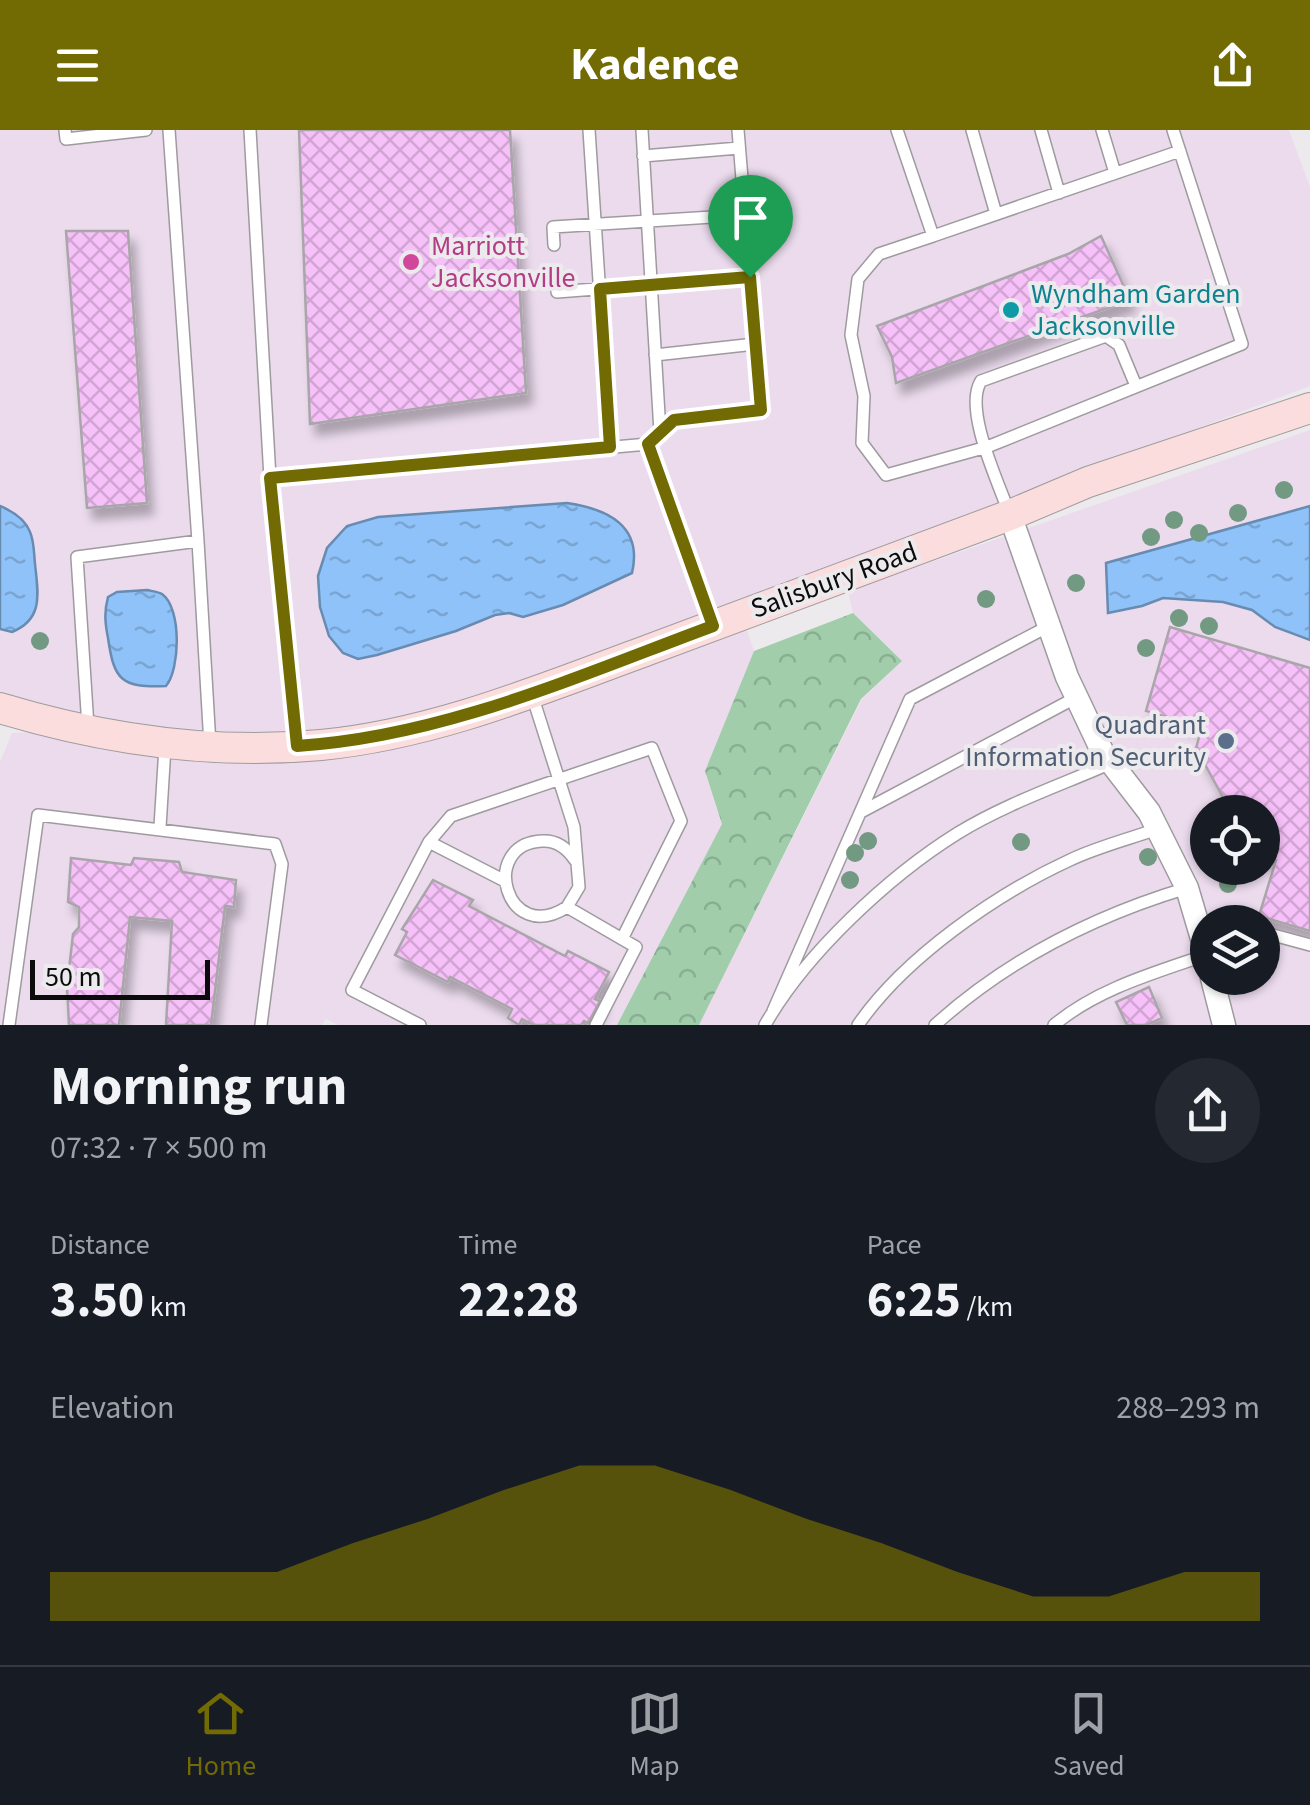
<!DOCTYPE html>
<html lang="en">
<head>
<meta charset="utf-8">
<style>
	:root { --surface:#171b24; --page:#242831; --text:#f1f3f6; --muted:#9ea1a6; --line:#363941; --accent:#726a02 }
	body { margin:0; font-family:"Source Sans 3",sans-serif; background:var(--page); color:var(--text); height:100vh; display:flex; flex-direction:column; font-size:38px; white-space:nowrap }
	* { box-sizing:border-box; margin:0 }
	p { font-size:32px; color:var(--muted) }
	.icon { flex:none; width:55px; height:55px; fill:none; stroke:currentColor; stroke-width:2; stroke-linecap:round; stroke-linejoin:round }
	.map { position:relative; height:895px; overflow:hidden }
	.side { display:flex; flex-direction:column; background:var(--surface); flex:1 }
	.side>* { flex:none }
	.controls { position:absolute; left:1190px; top:665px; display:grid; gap:20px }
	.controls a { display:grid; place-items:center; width:90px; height:90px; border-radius:50%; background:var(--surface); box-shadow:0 2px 8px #0004; font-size:50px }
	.scale { position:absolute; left:30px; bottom:25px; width:180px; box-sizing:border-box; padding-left:10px; border:5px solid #0c0b0c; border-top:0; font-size:28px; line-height:35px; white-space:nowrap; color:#0c0b0c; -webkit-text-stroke:8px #edeaed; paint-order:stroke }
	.pin { position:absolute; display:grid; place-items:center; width:85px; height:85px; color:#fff; margin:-102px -42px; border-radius:50% 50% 50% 0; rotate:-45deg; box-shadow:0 0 10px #0007 }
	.pin .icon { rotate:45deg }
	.round { display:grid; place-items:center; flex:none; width:105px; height:105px; border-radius:52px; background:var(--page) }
	.overview { display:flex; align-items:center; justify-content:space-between; height:170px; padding:0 50px }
	h1 { font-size:55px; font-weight:700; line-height:75px }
	.figures { display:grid; grid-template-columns:repeat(3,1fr); gap:15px; height:170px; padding:10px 50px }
	.figures div { display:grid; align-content:center }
	.figures b { font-size:50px; font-weight:700 }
	.figures small { font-size:28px; font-weight:400 }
	.figures p { font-size:28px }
	.chart { height:280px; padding:20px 50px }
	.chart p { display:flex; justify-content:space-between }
	.chart svg { width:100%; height:180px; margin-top:10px; fill:var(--accent); opacity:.7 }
	header { display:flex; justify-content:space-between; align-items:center; height:130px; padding:0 50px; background:var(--accent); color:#fff; font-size:45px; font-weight:700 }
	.tab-bar { display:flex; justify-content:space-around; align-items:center; height:140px; border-top:2px solid var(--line); background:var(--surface); font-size:28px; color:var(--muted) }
	.tab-bar a { display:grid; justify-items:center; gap:5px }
	.tab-bar .on { color:var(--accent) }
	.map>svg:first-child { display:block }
	.commercial { fill:#ebdbed; fill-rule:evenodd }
	.forest { fill:url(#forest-crowns) }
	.water { fill:url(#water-ripples); stroke:#688bb1; stroke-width:2.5 }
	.building { fill:url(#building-cross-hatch); stroke:#a9a6a9; stroke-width:2.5; filter:url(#shadow) }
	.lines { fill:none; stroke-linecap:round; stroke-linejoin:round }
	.lane-casing { stroke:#9e9b9e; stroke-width:14 }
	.street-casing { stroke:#9e9b9e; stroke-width:25 }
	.secondary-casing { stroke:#9e9b9e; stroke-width:32 }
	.lane { stroke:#fff; stroke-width:11 }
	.street { stroke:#fff; stroke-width:22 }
	.secondary { stroke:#fadddc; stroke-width:30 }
	.tree { fill:#729982 }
	.route-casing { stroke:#fff; stroke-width:20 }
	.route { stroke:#726a02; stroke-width:12 }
	.hotel-dot { fill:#d1479c; stroke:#edeaed; stroke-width:4 }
	.culture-dot { fill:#0f9aa8; stroke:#edeaed; stroke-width:4 }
	.service-dot { fill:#5c6f8a; stroke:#edeaed; stroke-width:4 }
	.labels { text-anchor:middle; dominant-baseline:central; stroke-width:8; stroke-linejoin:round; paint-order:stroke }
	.hotel-label { font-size:28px; fill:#b23c85; stroke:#edeaed; text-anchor:start }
	.culture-label { font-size:28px; fill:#0d838f; stroke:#edeaed; text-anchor:start }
	.street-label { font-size:28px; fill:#0c0b0c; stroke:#edeaed }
	.service-label { font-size:28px; fill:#4e5e75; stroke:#edeaed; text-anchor:end }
</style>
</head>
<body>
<header><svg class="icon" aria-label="menu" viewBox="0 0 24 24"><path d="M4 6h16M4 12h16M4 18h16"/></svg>Kadence<svg class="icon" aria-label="share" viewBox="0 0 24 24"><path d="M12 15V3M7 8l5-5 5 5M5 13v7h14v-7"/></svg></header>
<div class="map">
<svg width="1310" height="895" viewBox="0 0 1310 895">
	<defs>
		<pattern id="forest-crowns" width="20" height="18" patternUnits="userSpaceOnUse" patternTransform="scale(2.5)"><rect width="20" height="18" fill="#a1cdab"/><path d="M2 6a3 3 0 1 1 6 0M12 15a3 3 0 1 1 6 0" fill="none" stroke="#89af92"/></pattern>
		<pattern id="water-ripples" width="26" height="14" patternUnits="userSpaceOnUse" patternTransform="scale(2.5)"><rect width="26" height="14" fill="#8fc2f8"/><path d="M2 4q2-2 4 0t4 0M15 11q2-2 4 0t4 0" fill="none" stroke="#7aa5d3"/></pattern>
		<pattern id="building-cross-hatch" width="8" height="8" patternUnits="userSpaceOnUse" patternTransform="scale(2.5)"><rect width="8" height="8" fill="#f6c1f8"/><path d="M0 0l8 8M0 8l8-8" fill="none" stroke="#d2a4d3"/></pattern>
		<filter id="shadow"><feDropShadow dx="6" dy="11" stdDeviation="5" flood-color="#0004"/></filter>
	</defs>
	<rect width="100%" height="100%" fill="#edeaed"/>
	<!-- commercial -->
	<path class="commercial" d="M0,0H1289L1310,57V256L534,547L438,580L345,598L257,603L115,594L0,564Z
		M1310,300V376L1107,433L1142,476L1162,468L1223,472L1252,480L1275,497L1310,510V895H699L862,569L902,531L853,483L848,461ZM1208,682H1262V738H1208ZM1208,792H1262V848H1208Z
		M746,498L754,521L705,641L722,694L617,895H338L326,889L322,895H0V632L12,603L37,602L258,630Z"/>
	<!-- forest -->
	<path class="forest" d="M853,483L902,531L861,569L699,895H617L722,694L705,641L754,521Z"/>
	<!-- water -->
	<path class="water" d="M567,373C608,379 643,396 632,443L563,475L523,487L509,483L495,485L456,501L377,525L358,529L343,523L329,506L320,477L318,446L327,418L347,396L378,387Z
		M0,376C12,381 25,389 30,402C34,410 34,424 35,434C38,463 44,489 12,502L0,499Z
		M1310,376V510L1275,497L1252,480L1223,472L1163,468L1142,476L1108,483L1106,433Z
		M147,460C151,461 159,462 162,464C182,478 180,540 166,556C121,558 114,550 108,508C105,493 104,482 108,467L117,462Z"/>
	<!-- building -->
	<path class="building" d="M299,0H510L526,263L310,294Z
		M66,101H128L147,373L87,378Z
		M1101,106L1130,170L896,253L892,227L877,196L1068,124Z
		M1170,497L1310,538V801L1259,786L1276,730L1262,726V682H1231L1196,618L1202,597L1146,581Z
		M71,728L131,735L134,728L179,732L182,742L236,750L234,777L225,776L211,895H166L172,791L130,787L119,895H69L67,857L73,804L79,797V777L68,772Z
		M433,750L473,770L469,776L565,826L568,821L609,842L595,869L600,871L588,893L584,891L581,895H533L522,889L519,895L508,888L512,879L450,847L448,852L395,825L407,802L402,799Z
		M1149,857L1162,888L1147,895H1127L1116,872Z"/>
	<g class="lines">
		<defs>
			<path id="lane" d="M65,0L66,9L146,0
				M250,0L270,348L297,614
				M589,0L610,317
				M642,0L660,302
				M897,0L933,106L879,124L858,149L851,205L864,266L862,313L886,345L987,317L1242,214L1173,0
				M972,0L996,84
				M1041,0L1059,63
				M1102,0L1115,43
				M643,26L739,18
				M933,106L1180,21
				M554,115L553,97L744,85
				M557,152V162L750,147
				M655,225L755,214
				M270,348L648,314
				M1010,385C999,354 963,279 981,251L1106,206L1119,215L1136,256
				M198,411L210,615
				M713,496L648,314L674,290L761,280L738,0
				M532,565L574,697L579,757L567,777L636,817L596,895
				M88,597L77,427L198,411L169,0
				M861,682L1077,567
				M160,697L165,617
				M429,712L505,751
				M567,777C506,817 478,714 542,711C557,710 567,718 575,730
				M1262,802L1310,815
				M773,881L910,569L1049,496
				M9,895L38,685L275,714L282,734L261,895
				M420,895L352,860L429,712L451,686L652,618L681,691L622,809
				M765,895C805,824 889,746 958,703C1005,674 1061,655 1111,633
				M858,895C904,828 996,764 1070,730C1097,717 1129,709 1157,699
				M935,895C1007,830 1094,786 1187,758
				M1054,895C1097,859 1154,843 1206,825"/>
			<path id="street" d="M1010,385L1067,547L1102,621L1149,682L1187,758L1208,829
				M1212,848L1224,895"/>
			<path id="secondary" d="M0,578C103,609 213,625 321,615C435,604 542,559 648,520C768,475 889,430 1010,385L1088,352L1310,278"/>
		</defs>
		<!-- lane casing -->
		<use href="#lane" class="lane-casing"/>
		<!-- street casing -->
		<use href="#street" class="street-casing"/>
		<!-- secondary casing -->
		<use href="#secondary" class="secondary-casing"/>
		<!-- lane -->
		<use href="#lane" class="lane"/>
		<!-- street -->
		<use href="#street" class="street"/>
		<!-- secondary -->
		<use href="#secondary" class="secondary"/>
	</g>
	<!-- trees -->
	<g class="tree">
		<circle cx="1284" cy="360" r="9"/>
		<circle cx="1238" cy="383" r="9"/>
		<circle cx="1174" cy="390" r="9"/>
		<circle cx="1199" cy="403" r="9"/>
		<circle cx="1151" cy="407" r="9"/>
		<circle cx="1076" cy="453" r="9"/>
		<circle cx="986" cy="469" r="9"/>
		<circle cx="1179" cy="488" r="9"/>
		<circle cx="1209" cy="496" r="9"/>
		<circle cx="40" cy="511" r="9"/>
		<circle cx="1146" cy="518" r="9"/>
		<circle cx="1166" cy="629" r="9"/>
		<circle cx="868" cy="711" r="9"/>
		<circle cx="1021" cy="712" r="9"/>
		<circle cx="855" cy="723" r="9"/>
		<circle cx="1148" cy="727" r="9"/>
		<circle cx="850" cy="750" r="9"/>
		<circle cx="1228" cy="754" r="9"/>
	</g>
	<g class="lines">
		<defs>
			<path id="route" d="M750,147L761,280L674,290L648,314L713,496C578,546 442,607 297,616L270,348L610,317L600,159Z"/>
		</defs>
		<!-- route casing -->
		<use href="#route" class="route-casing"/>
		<!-- route -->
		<use href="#route" class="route"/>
	</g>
	<!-- markers -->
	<circle class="hotel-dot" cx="411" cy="132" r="10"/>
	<circle class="culture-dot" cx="1011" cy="180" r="10"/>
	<circle class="service-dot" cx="1226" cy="611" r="10"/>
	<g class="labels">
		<!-- hotel labels -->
		<g class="hotel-label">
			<text x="431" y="116">Marriott<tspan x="431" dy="32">Jacksonville</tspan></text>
		</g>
		<!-- culture labels -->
		<g class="culture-label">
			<text x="1031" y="164">Wyndham Garden<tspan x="1031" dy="32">Jacksonville</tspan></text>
		</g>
		<!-- street labels -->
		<g class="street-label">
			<text transform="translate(834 450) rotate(-20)">Salisbury Road</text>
		</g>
		<!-- service labels -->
		<g class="service-label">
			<text x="1206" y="595">Quadrant<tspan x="1206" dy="32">Information Security</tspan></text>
		</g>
	</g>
</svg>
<div class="controls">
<a><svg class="icon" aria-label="locate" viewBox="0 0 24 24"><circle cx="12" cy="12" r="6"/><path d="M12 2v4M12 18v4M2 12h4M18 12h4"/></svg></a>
<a><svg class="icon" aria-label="layers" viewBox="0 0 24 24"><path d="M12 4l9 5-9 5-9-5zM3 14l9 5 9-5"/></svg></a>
</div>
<div class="scale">50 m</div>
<div class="pin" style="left:750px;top:147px;background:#1e9e55"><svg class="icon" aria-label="arrive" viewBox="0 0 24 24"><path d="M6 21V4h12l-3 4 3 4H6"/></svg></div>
</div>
<section class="side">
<div class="overview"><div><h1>Morning run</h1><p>07:32 · 7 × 500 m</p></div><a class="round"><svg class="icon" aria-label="share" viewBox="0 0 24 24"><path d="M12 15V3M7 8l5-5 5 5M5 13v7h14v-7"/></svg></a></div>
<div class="figures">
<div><p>Distance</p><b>3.50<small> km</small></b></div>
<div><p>Time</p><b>22:28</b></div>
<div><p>Pace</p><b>6:25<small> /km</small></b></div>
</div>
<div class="chart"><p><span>Elevation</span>288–293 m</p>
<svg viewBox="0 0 160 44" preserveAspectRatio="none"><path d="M0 44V32L10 32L20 32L30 32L40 25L50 19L60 12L70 6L80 6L90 12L100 19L110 25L120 32L130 38L140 38L150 32L160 32V44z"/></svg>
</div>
</section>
<nav class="tab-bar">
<a class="on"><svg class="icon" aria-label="home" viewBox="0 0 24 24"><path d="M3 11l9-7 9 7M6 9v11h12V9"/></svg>Home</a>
<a><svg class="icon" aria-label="map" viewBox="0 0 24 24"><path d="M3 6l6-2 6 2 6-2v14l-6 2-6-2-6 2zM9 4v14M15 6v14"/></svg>Map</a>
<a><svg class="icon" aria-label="saved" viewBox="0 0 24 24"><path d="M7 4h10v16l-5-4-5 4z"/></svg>Saved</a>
</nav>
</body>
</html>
